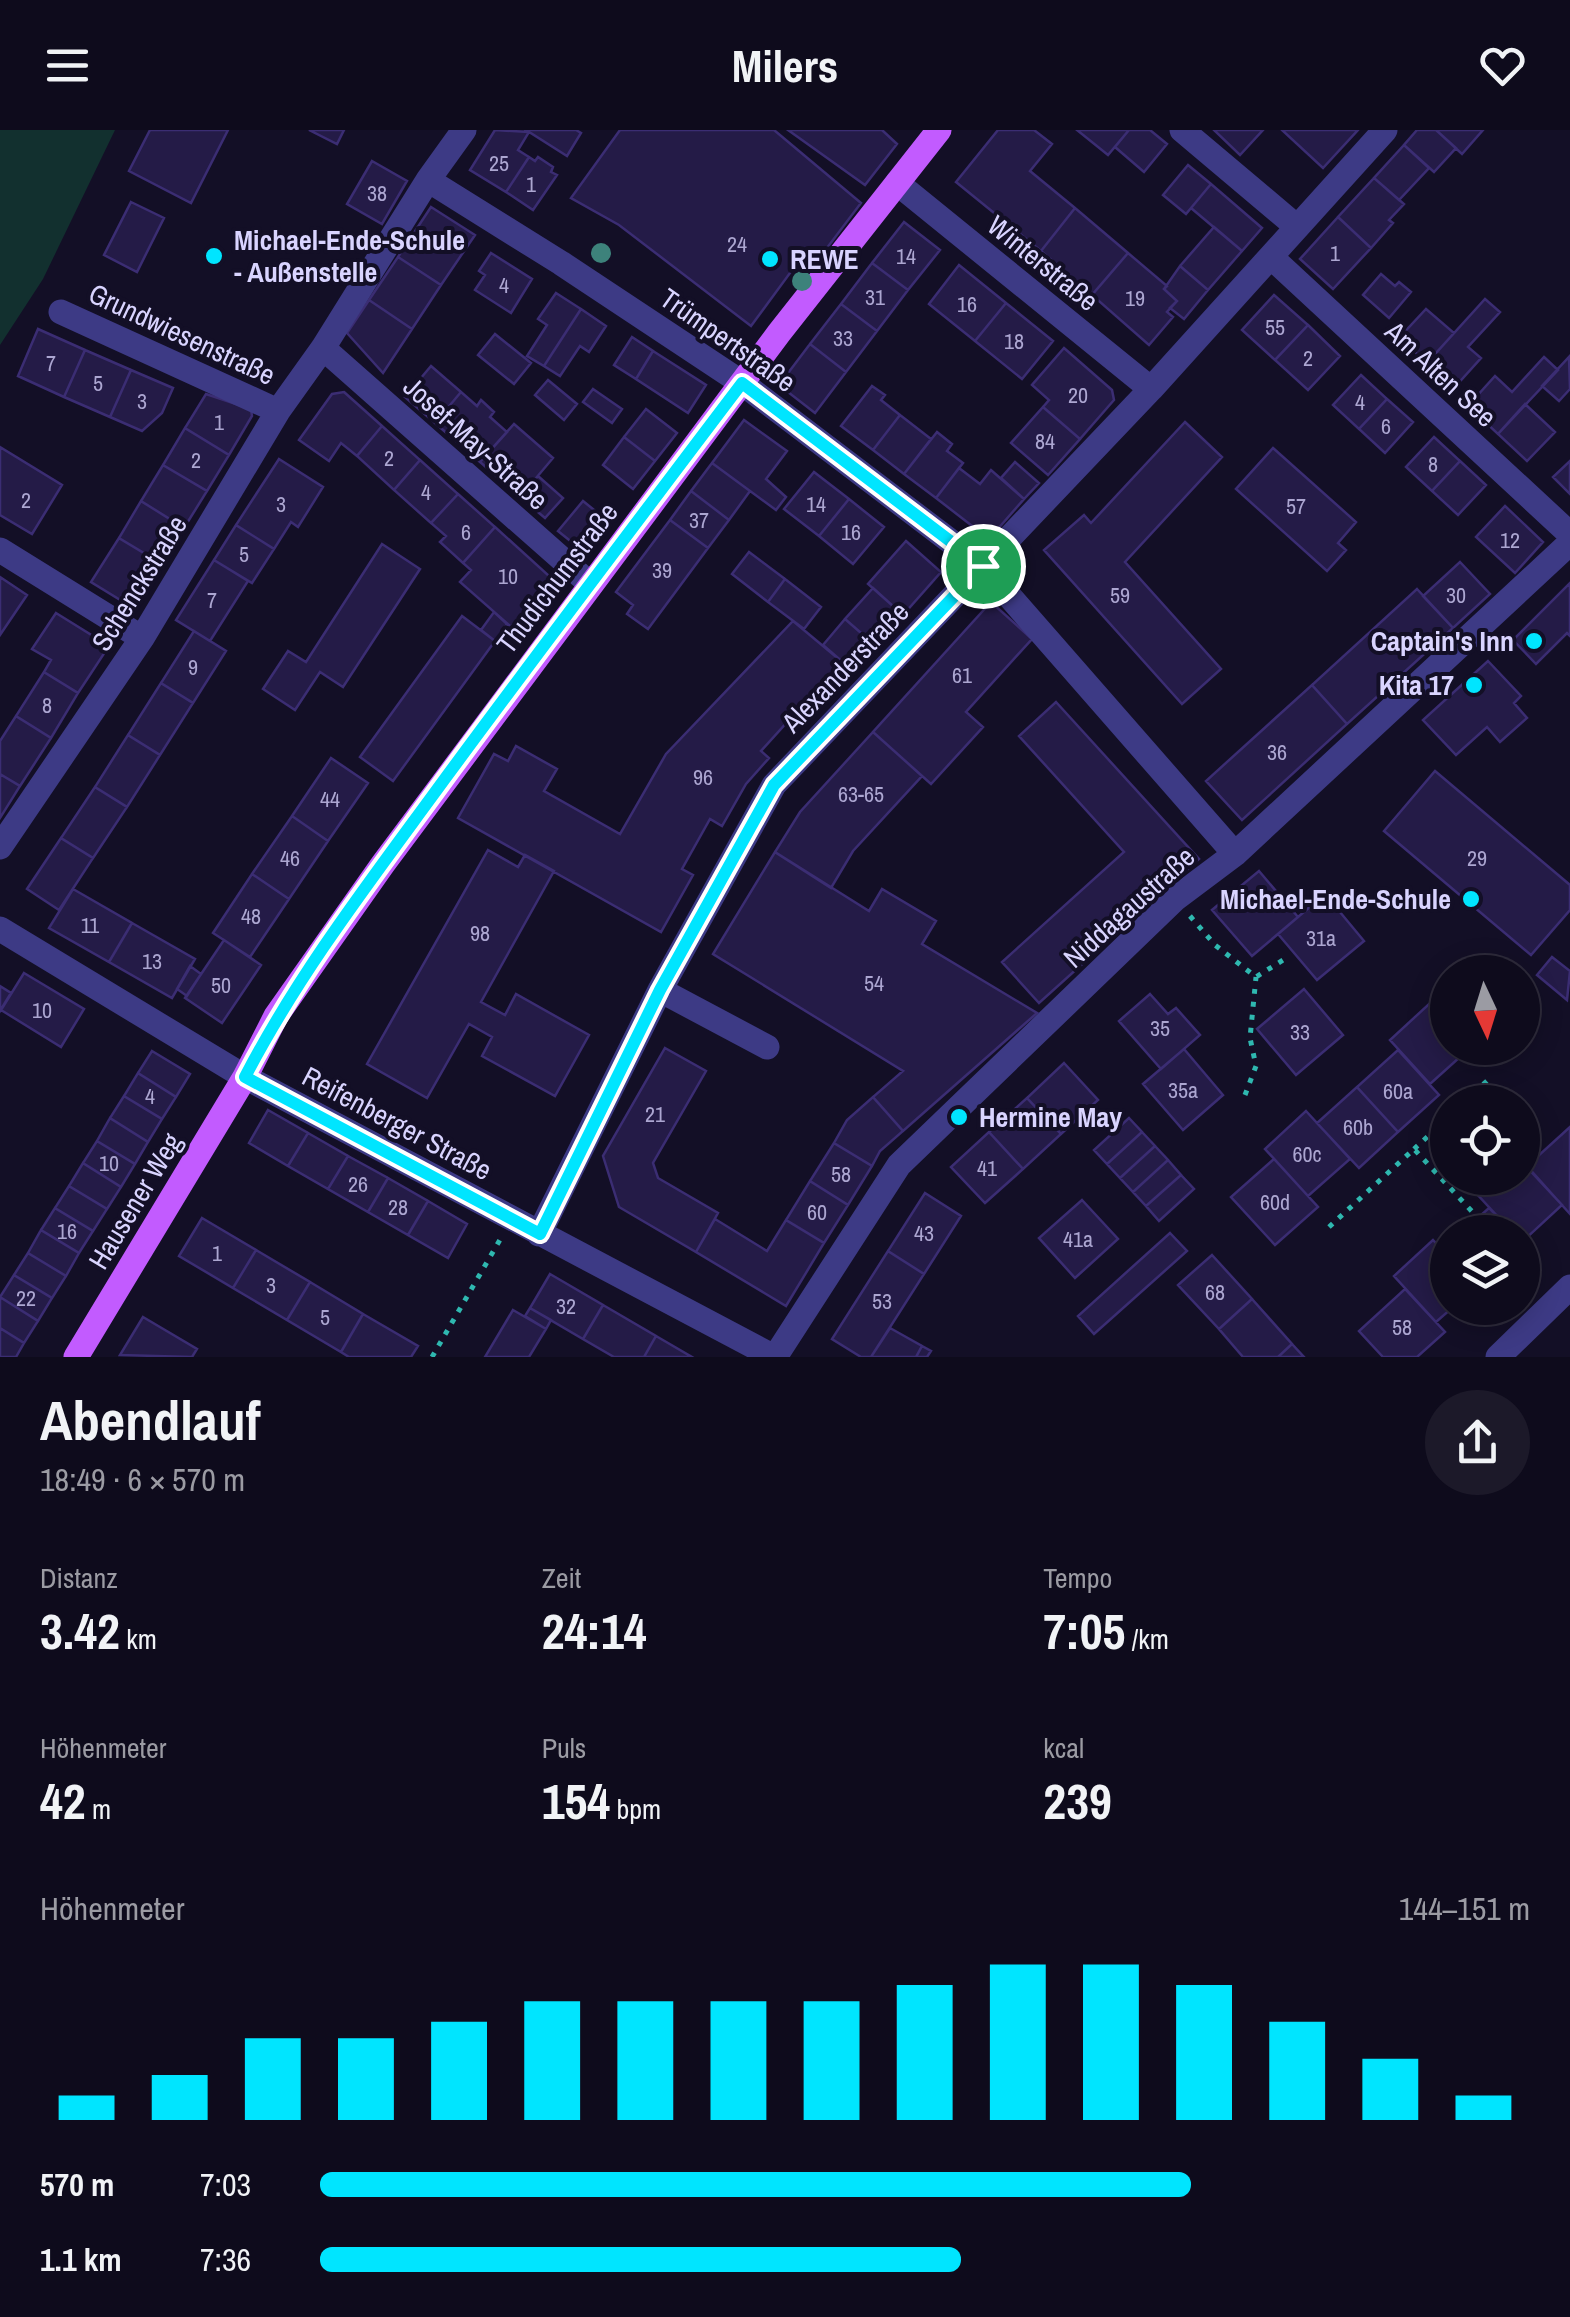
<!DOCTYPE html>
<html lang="de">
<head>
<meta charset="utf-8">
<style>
	:root { --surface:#0e0b1c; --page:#1c1929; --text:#f1f3f6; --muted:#9b9ba3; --line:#2e2b3b; --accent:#00e5ff }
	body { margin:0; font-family:"Archivo Narrow",sans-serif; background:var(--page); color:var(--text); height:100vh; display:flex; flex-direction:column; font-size:38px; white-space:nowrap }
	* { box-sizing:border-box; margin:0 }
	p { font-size:32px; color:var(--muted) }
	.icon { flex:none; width:55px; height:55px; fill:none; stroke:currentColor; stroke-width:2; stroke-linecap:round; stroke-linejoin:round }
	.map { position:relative; height:1227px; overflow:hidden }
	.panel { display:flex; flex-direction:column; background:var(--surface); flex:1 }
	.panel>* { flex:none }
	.needle { width:65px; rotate:176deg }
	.tools { position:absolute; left:1430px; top:825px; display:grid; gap:20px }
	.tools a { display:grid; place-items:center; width:110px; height:110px; border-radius:50%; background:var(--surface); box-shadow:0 5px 25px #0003,0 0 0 2px var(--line); font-size:50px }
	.pin { position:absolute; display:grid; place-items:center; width:85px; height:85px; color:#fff; margin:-42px; border:5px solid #fff; border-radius:50%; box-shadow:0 2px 10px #0007 }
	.round { display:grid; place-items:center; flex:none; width:105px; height:105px; border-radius:52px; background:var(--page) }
	.head { display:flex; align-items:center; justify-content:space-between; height:170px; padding:0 40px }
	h1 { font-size:55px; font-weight:700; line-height:75px }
	.figures { display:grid; grid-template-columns:repeat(3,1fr); gap:15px; height:170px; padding:10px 40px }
	.figures div { display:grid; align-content:center }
	.figures b { font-size:50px; font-weight:700 }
	.figures small { font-size:28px; font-weight:400 }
	.figures p { font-size:28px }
	.chart { height:280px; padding:20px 40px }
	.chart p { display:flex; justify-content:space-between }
	.chart svg { width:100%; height:180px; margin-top:10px; stroke:var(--accent); stroke-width:6 }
	ul { padding:0 40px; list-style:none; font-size:32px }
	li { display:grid; grid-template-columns:160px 120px 1fr; align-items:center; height:75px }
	li i { height:25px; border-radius:12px; background:var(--accent) }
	header { display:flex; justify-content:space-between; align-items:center; height:130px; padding:0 40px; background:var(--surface); font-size:45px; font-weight:700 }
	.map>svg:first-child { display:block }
	.green { fill:#12302f }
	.building { fill:#241b47; stroke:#3b2d73; stroke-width:2.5 }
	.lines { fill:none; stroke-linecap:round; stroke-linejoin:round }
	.path { stroke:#2fb8b0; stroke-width:5; stroke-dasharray:5 8; stroke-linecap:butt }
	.minor { stroke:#3d3a85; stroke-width:25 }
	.major { stroke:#c25bff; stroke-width:25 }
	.tree { fill:#3d827b }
	.route-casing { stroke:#fff; stroke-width:20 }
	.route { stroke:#00e5ff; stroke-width:12 }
	.poi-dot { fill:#00e5ff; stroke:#130f26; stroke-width:4 }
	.labels { text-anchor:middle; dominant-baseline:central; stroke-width:8; stroke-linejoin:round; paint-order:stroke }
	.number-label { font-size:22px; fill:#aca6d1 }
	.poi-label { font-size:28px; font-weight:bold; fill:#d9d4ff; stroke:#130f26; text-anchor:start }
	.street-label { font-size:28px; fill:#d9d4ff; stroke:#130f26 }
</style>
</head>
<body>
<header><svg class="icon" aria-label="menu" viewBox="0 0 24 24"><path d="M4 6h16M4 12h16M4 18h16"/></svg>Milers<svg class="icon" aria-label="heart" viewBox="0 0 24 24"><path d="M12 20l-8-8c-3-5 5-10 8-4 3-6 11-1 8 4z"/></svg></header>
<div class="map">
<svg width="1570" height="1227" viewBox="0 0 1570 1227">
	<rect width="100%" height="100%" fill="#130f26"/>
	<!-- green -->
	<path class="green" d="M0,0H115L43,149L0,215Z"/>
	<!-- building -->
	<path class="building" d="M150,0H228L191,73L129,41Z
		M309,0H344L337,14Z
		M495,0L529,2L518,20L529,27L506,62L470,40Z
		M526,0H576L581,3L567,26Z
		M620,0H774L861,73L811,139L798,132L751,196L619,95L571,68Z
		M788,0H882L897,14L865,55Z
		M998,0H1034L1052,14L1030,41L1075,78L1041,121L956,52Z
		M1077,0H1129L1108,25Z
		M1129,0H1150L1167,14L1144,42L1115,17Z
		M1214,0H1263L1240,25Z
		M1282,0H1358L1323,38Z
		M1417,0H1436L1456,18L1434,42L1404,15Z
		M1436,0H1483L1462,24Z
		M1404,15L1429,38L1399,70L1374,48Z
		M529,27L535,31L538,27L553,37L551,42L557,45L533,80L506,62Z
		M372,31L407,51L382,94L347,74Z
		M1188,35L1211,54L1186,84L1163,65Z
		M1374,48L1404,74L1389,90L1393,93L1371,118L1338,87Z
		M1211,54L1262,98L1242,121L1191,78Z
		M131,72L164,88L137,142L104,125Z
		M431,77L475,105L441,155L398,127Z
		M1075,78L1128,123L1092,165L1041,121Z
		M1338,87L1371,118L1333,159L1300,129Z
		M904,92L940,120L908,160L872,133Z
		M1214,97L1242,121L1208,160L1180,136Z
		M491,123L532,149L511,183L475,160L485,145L479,141Z
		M1128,123L1167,156L1164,159L1177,171L1167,182L1173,187L1149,215L1092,165Z
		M398,127L441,155L412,199L369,170Z
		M872,133L908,160L877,201L841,174Z
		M959,135L1006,173L975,211L929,174Z
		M1180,136L1208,160L1184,189L1170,178L1177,171L1164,159Z
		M1381,144L1395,156L1399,152L1411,162L1389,188L1363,165Z
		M556,163L581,179L544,236L527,226L547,195L538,189Z
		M1274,165L1308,195L1275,230L1242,200Z
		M1485,169L1500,182L1468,217L1481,228L1454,258L1427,233Z
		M369,170L412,199L383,243L347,203Z
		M1006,173L1053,211L1022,249L975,211Z
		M841,174L877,201L846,242L810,214Z
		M581,179L606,196L589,222L580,216L560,246L544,236Z
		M1426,179L1454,203L1427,233L1399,208Z
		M1308,195L1340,226L1308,260L1275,230Z
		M38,199L85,220L64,267L18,246Z
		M495,204L531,233L514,254L478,225Z
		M632,207L653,221L636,249L614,235Z
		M810,214L846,242L815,283L779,255Z
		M1064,218L1112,260L1114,270L1080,309L1043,277L1049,270L1032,255Z
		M85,220L131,240L110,287L64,267Z
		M653,221L706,255L688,283L636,249Z
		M1544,227L1558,240L1498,304L1468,276L1495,246L1512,262Z
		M1569,227L1570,259L1559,271L1542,256Z
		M431,236L461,262L435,293L405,267Z
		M131,240L173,258L162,283L142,301L110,287Z
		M1361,245L1387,269L1359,299L1333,275Z
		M548,250L577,274L564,290L535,265Z
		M872,256L885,265L881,270L900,285L873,320L841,296Z
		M593,259L622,279L612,293L583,272Z
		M344,262L382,296L357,326L341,313L329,331L299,310L332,264Z
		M461,262L477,276L481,270L494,282L490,287L507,302L480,332L435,293Z
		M206,264L251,279L252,286L229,325L185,298Z
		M1387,269L1413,292L1385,323L1359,299Z
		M1525,274L1555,302L1527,331L1498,304Z
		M1043,277L1080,309L1048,345L1011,313Z
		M646,279L677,303L655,331L624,307Z
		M900,285L931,309L904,344L873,320Z
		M744,290L787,321L766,349L786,367L776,380L712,333Z
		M1185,292L1222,327L1125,432L1221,539L1182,574L1044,420L1084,385L1091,393Z
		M514,294L553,328L520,367L480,332Z
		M382,296L420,330L394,360L357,326Z
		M185,298L229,325L207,361L163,335Z
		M937,302L952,314L947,321L963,333L936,368L904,344Z
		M624,307L655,331L633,359L603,335Z
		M1434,307L1460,331L1432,361L1406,337Z
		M0,317L62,355L32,404L0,385Z
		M1273,318L1356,392L1338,413L1346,420L1327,441L1236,359Z
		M279,329L323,357L298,397L291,392L274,419L236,395Z
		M420,330L458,364L431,393L394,360Z
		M1460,331L1486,355L1458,385L1432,361Z
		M1570,331V364L1553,347Z
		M1015,332L1039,353L1024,369L1001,348Z
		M712,333L750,361L729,390L691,361Z
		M163,335L207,361L184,398L141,371Z
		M959,338L980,354L991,340L1024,369L989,409L936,368Z
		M814,342L849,369L819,406L784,379Z
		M538,346L563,368L545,388L520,367Z
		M691,361L729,390L708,418L670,390Z
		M458,364L495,397L463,433L440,412L446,406L431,393Z
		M849,369L884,397L853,434L819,406Z
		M141,371L184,398L162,434L119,408Z
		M583,371L609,392L584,422L558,401Z
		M1505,376L1543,412L1515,443L1476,407Z
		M670,390L708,418L648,499L627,484L633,475L616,462Z
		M236,395L274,419L252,453L214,430Z
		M495,397L559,455L517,502L460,452L471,440L463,433Z
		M119,408L162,434L135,479L91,452Z
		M906,411L941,442L903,485L868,454Z
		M382,414L420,439L343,557L320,542L295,580L263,559L288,521L306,532Z
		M749,422L785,449L768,472L732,444Z
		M214,430L248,451L210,511L176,490Z
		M1460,432L1490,464L1453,498L1423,466Z
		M0,447L27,465L0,505Z
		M785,449L821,477L804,499L768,472Z
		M1570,453V506L1567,503L1536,534L1513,510Z
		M873,458L903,485L876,516L845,489Z
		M1417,459L1453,498L1347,594L1312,555Z
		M991,472L1032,509L966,582L983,597L931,654L873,602Z
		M494,482L507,494L495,511L481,500Z
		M56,483L109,516L78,563L44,542L51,530L32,519Z
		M462,486L495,511L393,651L360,627Z
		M845,489L876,516L853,541L823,515Z
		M793,491L853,541L813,587L800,578L761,621L769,628L746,654L722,696L710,689L682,739L693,745L661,802L458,688L494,624L508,631L516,616L557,639L544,661L620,704L666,624Z
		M194,501L226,521L193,573L161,553Z
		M1488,531L1521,566L1514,573L1527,588L1500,612L1487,597L1456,625L1423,590Z
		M44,542L78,563L51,608L16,586Z
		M161,553L193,573L160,625L128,605Z
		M1312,555L1347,594L1242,690L1206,651Z
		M1056,572L1199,729L1039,873L1002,832L1124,722L1019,606Z
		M16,586L51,608L20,656L0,644V611Z
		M873,602L922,646L853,721L831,758L775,722L800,682Z
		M128,605L160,625L127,677L95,657Z
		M331,628L368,653L328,711L292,686Z
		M1435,641L1570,755V780L1531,825L1384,701Z
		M0,644L20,656L0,688Z
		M95,657L127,677L93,728L61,708Z
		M292,686L328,711L289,769L252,744Z
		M61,708L93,728L59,780L27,759Z
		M488,720L518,737L525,725L554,741L481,872L505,885L516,864L589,905L555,966L482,926L492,907L469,894L427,968L367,934Z
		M775,722L869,781L882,759L936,791L922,814L1037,883L903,1001L873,967L903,941L713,824Z
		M1259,741L1298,787L1252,826L1212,780Z
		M252,744L289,769L250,827L213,803Z
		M73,759L132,793L109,832L49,798Z
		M1325,764L1364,811L1317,850L1278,804Z
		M132,793L195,829L172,868L109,832Z
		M224,810L261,835L222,893L185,868Z
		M1552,827L1570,841L1567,870L1537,845Z
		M190,836L201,844L187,866L177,859Z
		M24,843L84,879L61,917L1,880Z
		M0,856L11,863L0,881Z
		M1304,859L1343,905L1296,945L1257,899Z
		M1150,864L1168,884L1176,878L1200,905L1161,939L1119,891Z
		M1440,864L1448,872V918H1470L1430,954L1390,910Z
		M665,918L706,941L653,1033L658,1048L718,1083L696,1122L619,1077L603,1026Z
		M1184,919L1223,965L1183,1000L1143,954Z
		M1398,920L1439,965L1398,1002L1357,957Z
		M152,921L190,944L176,967L138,943Z
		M1064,933L1098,970L1061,1004L1027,968Z
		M138,943L176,967L162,989L124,966Z
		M1357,957L1398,1002L1359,1038L1317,993Z
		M124,966L162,989L148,1012L110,988Z
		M873,967L903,1001L880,1021L872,1036L834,1013L847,990Z
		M1027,968L1061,1004L1023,1039L989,1002Z
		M268,980L308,1003L288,1036L249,1013Z
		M1306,981L1350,1029L1308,1066L1265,1019Z
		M110,988L148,1012L135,1034L97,1011Z
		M1129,988L1142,1002L1107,1034L1094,1020Z
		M1570,997V1084L1527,1036Z
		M989,1002L1023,1039L985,1073L951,1037Z
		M1142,1002L1155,1016L1120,1048L1107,1034Z
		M308,1003L348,1026L328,1059L288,1036Z
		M97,1011L135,1034L121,1057L83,1033Z
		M834,1013L872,1036L848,1075L810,1051Z
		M1155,1016L1168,1030L1133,1062L1120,1048Z
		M348,1026L388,1048L368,1082L328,1059Z
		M1274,1029L1318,1077L1275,1115L1231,1067Z
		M1168,1030L1181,1045L1146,1076L1133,1062Z
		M1522,1032L1562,1075L1522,1112V1102H1512L1476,1063L1493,1048H1522Z
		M83,1033L121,1057L107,1079L69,1056Z
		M1181,1045L1194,1059L1159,1091L1146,1076Z
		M388,1048L428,1071L408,1105L368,1082Z
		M810,1051L848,1075L824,1113L786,1090Z
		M69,1056L107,1079L93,1101L55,1078Z
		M925,1063L961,1086L924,1144L888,1121Z
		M1082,1070L1118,1109L1075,1148L1039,1108Z
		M428,1071L467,1094L448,1128L408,1105Z
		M55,1078L93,1101L79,1123L41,1100Z
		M1489,1078L1512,1102H1462Z
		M202,1088L256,1120L233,1158L179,1126Z
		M715,1089L767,1121L786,1090L824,1113L786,1176L696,1122Z
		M41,1100L79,1123L66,1146L28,1123Z
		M1170,1103L1187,1121L1094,1204L1078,1186Z
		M1433,1110L1448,1126V1178H1452L1436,1192L1394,1146Z
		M256,1120L310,1152L287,1190L233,1158Z
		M888,1121L924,1144L871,1227H861L832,1209Z
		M28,1123L66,1146L52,1168L14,1145Z
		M1212,1125L1252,1169L1219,1199L1178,1155Z
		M550,1144L603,1175L583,1209L530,1178Z
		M14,1145L52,1168L38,1191L0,1167Z
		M310,1152L363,1184L341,1222L287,1190Z
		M1405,1159L1445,1202L1417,1227H1383L1359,1201Z
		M0,1167L38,1191L24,1213L0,1198Z
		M1252,1169L1292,1214L1278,1227H1243L1219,1199Z
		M603,1175L656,1206L644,1227H614L583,1209Z
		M530,1178L551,1190L546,1199L525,1186Z
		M513,1180L546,1199L529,1227H485Z
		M363,1184L418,1216L411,1227H349L341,1222Z
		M143,1187L197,1219L192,1227L120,1225Z
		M0,1198L24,1213L16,1227H0Z
		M890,1198L922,1216L916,1227H871Z
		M656,1206L692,1227H644Z
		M1292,1214L1304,1227H1278Z
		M922,1216L931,1221L927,1227H916Z"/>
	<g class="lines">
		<!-- path -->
		<path class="path" d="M1190,786L1215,815L1256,847L1283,830
			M1245,965L1256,936L1250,908L1256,847
			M1464,972L1487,951
			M1414,1019L1448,988
			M1329,1097L1414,1019L1491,1102
			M1522,1137L1539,1155
			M432,1227L501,1108"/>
		<!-- minor -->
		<path class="minor" d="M1182,0L1297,97
			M428,50L561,133L742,253L983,436L1235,724
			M897,53L1151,259
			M1271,127L1570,404
			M61,182L278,281
			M323,218L589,453
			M0,420L142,508
			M0,717L142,508L278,281L323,218L428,50L464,0
			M0,799L245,947L774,1227
			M660,860L767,917
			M539,1104L660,860L774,655L1151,259L1385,0
			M775,1227L899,1035L1175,769L1235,724L1570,413
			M1498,1227L1570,1157"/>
		<!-- major -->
		<path class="major" d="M76,1227L245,947L276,886L383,734L779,203L939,0"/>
	</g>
	<!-- trees -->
	<g class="tree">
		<circle cx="601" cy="123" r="10"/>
		<circle cx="802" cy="151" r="10"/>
	</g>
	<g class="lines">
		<defs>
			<path id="route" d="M742,253L983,436L774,655L660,860L540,1104L245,947C300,841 374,746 444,650C542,517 642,385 742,253Z"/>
		</defs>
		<!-- route casing -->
		<use href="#route" class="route-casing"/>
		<!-- route -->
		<use href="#route" class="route"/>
	</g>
	<!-- markers -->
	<g class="poi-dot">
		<circle cx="214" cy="126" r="10"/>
		<circle cx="770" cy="129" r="10"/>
		<circle cx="1534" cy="511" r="10"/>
		<circle cx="1474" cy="555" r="10"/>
		<circle cx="1471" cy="769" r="10"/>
		<circle cx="959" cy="987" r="10"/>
	</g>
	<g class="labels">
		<!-- number labels -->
		<g class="number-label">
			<text x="499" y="33">25</text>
			<text x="531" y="54">1</text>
			<text x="377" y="63">38</text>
			<text x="737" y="114">24</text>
			<text x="1335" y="123">1</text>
			<text x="906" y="126">14</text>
			<text x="504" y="155">4</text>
			<text x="875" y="167">31</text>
			<text x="1135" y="168">19</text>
			<text x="967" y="174">16</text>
			<text x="1275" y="197">55</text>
			<text x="843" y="208">33</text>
			<text x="1014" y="211">18</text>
			<text x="1308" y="228">2</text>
			<text x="51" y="233">7</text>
			<text x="98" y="253">5</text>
			<text x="1078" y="265">20</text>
			<text x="142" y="271">3</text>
			<text x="1360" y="272">4</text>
			<text x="219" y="292">1</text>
			<text x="1386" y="296">6</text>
			<text x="1045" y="311">84</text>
			<text x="389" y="328">2</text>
			<text x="196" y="330">2</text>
			<text x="1433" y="334">8</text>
			<text x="426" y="362">4</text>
			<text x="26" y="370">2</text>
			<text x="281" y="374">3</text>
			<text x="816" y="374">14</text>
			<text x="1296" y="376">57</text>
			<text x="699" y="390">37</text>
			<text x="466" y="402">6</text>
			<text x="851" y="402">16</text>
			<text x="1510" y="410">12</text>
			<text x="244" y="424">5</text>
			<text x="662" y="440">39</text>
			<text x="508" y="446">10</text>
			<text x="1120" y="465">59</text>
			<text x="1456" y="465">30</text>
			<text x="212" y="470">7</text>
			<text x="193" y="537">9</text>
			<text x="962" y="545">61</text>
			<text x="47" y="575">8</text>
			<text x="1277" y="622">36</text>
			<text x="703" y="647">96</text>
			<text x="861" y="664">63-65</text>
			<text x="330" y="669">44</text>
			<text x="290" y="728">46</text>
			<text x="1477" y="728">29</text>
			<text x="251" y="786">48</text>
			<text x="90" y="795">11</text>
			<text x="480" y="803">98</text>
			<text x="1321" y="808">31a</text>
			<text x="152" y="831">13</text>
			<text x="874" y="853">54</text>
			<text x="221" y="855">50</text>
			<text x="42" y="880">10</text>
			<text x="1160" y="898">35</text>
			<text x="1300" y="902">33</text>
			<text x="1183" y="960">35a</text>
			<text x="1398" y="961">60a</text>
			<text x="150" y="966">4</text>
			<text x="655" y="984">21</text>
			<text x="1358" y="997">60b</text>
			<text x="1307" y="1024">60c</text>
			<text x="109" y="1033">10</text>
			<text x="987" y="1038">41</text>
			<text x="841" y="1044">58</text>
			<text x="358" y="1054">26</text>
			<text x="1275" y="1072">60d</text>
			<text x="398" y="1077">28</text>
			<text x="817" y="1082">60</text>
			<text x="67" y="1101">16</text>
			<text x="924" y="1103">43</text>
			<text x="1078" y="1109">41a</text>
			<text x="217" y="1123">1</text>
			<text x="271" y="1155">3</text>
			<text x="1215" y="1162">68</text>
			<text x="26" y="1168">22</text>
			<text x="882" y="1171">53</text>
			<text x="566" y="1176">32</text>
			<text x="325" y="1187">5</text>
			<text x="1402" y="1197">58</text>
		</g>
		<!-- poi labels -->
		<g class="poi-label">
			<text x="234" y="110">Michael-Ende-Schule<tspan x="234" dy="32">- Außenstelle</tspan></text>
			<text x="790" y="129">REWE</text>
			<text x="1514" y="511" text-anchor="end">Captain's Inn</text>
			<text x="1454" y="555" text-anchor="end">Kita 17</text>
			<text x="1451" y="769" text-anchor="end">Michael-Ende-Schule</text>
			<text x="979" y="987">Hermine May</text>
		</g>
		<!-- street labels -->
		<g class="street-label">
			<text transform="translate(1043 133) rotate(39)">Winterstraße</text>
			<text transform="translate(182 204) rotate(25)">Grundwiesenstraße</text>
			<text transform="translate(728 210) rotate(35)">Trümpertstraße</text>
			<text transform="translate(1441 244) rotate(43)">Am Alten See</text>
			<text transform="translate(476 313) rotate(42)">Josef-May-Straße</text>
			<text transform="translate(557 448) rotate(-53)">Thudichumstraße</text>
			<text transform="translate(139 453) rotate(-58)">Schenckstraße</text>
			<text transform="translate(845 537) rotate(-46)">Alexanderstraße</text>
			<text transform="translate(1129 777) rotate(-42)">Niddagaustraße</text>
			<text transform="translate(397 993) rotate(28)">Reifenberger Straße</text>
			<text transform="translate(135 1071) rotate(-59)">Hausener Weg</text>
		</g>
	</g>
</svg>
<div class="tools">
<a><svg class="needle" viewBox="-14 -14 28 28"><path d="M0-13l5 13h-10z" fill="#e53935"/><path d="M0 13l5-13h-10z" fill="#9b9ba3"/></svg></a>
<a><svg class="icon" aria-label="locate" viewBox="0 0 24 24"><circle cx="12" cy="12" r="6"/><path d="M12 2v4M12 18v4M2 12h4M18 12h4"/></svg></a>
<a><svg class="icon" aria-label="layers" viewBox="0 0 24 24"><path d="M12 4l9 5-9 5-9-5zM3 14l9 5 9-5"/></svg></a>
</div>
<div class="pin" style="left:983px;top:436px;background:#1e9e55"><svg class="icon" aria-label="arrive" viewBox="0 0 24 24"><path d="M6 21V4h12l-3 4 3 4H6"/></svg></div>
</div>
<section class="panel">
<div class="head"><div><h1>Abendlauf</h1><p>18:49 · 6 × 570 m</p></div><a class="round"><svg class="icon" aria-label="share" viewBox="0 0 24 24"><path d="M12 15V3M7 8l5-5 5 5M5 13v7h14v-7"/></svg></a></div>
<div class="figures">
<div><p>Distanz</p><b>3.42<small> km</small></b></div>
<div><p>Zeit</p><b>24:14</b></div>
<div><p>Tempo</p><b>7:05<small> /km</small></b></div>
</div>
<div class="figures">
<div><p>Höhenmeter</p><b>42<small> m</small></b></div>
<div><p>Puls</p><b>154<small> bpm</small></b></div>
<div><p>kcal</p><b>239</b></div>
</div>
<div class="chart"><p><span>Höhenmeter</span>144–151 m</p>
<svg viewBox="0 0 160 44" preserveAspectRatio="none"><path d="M5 44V38M15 44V33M25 44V24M35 44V24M45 44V20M55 44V15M65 44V15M75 44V15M85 44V15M95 44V11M105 44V6M115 44V6M125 44V11M135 44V20M145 44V29M155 44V38"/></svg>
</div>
<ul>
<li><b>570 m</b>7:03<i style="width:72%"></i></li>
<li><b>1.1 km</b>7:36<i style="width:53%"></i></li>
</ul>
</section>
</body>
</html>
